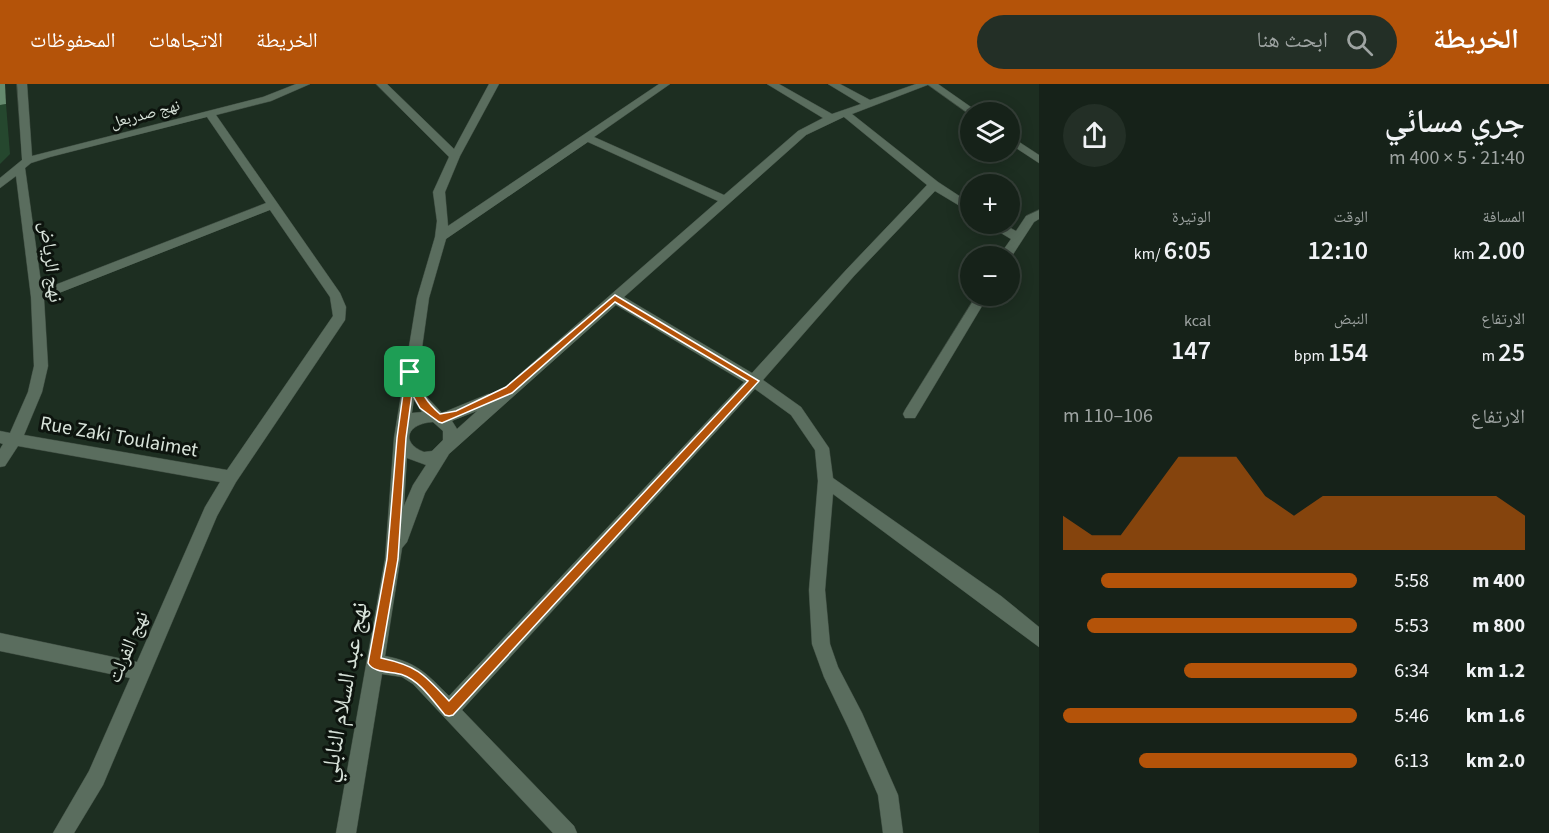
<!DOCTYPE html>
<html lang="ar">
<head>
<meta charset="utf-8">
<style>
	:root { --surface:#162219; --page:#232f26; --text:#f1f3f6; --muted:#9ea4a2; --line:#353f38; --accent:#b45309 }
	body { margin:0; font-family:"Source Sans 3","Noto Naskh Arabic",sans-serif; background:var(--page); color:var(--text); direction:rtl; height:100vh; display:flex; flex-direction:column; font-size:22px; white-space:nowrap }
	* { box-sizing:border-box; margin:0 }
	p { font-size:20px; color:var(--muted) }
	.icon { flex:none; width:33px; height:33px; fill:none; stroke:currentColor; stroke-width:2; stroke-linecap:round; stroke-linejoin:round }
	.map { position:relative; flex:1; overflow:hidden; direction:ltr }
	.drawer { display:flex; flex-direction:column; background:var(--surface); width:510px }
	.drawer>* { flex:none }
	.fabs { position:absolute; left:960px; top:18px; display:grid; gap:12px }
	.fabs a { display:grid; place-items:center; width:60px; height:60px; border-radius:50%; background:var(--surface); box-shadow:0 3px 15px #0003,0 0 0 2px var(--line); font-size:30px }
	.pin { position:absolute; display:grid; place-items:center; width:51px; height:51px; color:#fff; margin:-26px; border-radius:12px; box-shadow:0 3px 9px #0006 }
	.round { display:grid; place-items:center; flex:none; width:63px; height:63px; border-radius:32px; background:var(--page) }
	.overview { display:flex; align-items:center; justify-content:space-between; height:102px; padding:0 24px }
	h1 { font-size:33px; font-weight:600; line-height:45px }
	.stats { display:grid; grid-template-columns:repeat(3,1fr); gap:9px; height:102px; padding:6px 24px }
	.stats div { display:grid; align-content:center }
	.stats b { font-size:26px; font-weight:600 }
	.stats small { font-size:16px; font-weight:400 }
	.stats p { font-size:16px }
	.chart { height:168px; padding:12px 24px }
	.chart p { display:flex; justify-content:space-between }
	.chart svg { width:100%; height:108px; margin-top:6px; fill:var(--accent); opacity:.7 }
	ul { padding:0 24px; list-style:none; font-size:20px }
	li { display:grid; grid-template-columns:96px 72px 1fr; align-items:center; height:45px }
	li i { height:15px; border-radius:8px; background:var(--accent) }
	header { display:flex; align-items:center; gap:36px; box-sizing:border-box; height:84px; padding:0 30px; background:var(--accent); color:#fff }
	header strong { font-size:28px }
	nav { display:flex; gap:33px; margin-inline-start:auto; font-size:21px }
	.search { width:420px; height:54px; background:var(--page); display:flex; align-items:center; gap:15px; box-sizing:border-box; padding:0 21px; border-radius:33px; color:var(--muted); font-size:22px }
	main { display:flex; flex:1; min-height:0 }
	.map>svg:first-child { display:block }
	.green { fill:#25472e }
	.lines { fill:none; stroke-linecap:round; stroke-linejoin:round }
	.street-casing { stroke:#3d4b40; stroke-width:1 }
	.secondary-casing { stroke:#3d4b40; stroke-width:1 }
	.street { fill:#5a6d5e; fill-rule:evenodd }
	.secondary { fill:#5a6d5e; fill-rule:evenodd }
	.shaded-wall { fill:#658a6e }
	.route { fill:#b45309; stroke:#fff; stroke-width:1.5; fill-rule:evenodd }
	.labels { text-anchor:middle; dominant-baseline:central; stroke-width:6; stroke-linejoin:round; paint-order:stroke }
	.far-street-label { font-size:16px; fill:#d8e3da; stroke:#0d140e }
	.street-label { font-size:20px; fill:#d8e3da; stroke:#0d140e }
	.near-street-label { font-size:24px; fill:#d8e3da; stroke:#0d140e }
</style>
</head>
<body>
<header>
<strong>الخريطة</strong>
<div class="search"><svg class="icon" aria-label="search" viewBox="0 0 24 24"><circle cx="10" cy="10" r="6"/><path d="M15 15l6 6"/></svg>ابحث هنا</div>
<nav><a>الخريطة</a><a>الاتجاهات</a><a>المحفوظات</a></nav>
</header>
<main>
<section class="drawer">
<div class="overview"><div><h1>جري مسائي</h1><p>21:40 · 5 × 400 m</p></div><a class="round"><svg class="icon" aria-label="share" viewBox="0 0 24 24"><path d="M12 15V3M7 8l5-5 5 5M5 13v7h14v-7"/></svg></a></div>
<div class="stats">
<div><p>المسافة</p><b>2.00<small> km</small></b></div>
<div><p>الوقت</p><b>12:10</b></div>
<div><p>الوتيرة</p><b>6:05<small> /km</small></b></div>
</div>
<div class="stats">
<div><p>الارتفاع</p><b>25<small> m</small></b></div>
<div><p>النبض</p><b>154<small> bpm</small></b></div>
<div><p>kcal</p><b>147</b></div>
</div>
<div class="chart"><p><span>الارتفاع</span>106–110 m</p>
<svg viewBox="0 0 160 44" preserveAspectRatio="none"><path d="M0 44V30L10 38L20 38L30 22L40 6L50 6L60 6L70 22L80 30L90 22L100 22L110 22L120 22L130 22L140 22L150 22L160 30V44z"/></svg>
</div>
<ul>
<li><b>400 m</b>5:58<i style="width:87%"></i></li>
<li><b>800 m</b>5:53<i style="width:92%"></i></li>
<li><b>1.2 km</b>6:34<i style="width:59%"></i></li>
<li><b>1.6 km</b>5:46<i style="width:100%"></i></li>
<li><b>2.0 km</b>6:13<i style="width:74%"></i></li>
</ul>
</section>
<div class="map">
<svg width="1039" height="749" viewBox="0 0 1039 749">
	<rect width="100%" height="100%" fill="#1d2e21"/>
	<!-- green -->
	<path class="green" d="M6,20L10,70L0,80V21Z"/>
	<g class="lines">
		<defs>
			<path id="street" d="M17,0H27L32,72L263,13L296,0H310L271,17L216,31L340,209L346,223L345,236L236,398L217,432L103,701L74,749H53L89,687L130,594L0,567V549L137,578L205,423L220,398L18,362L5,382L0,383V365L3,360L0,359V347L10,349L28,308L34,282L31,213L16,92L0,104V94L22,76ZM207,33L266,119L42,206L25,84L31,79L50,73ZM270,126L330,213L333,232L227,386L24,351L42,308L48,282L44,215Z
				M376,0H387L454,65L489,0H499L460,72L445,108L448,142L659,0H670L594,53L724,111L798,47L823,34L767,0H779L832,30L861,20L828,0H840L870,16L916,0H930L852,30L938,98L970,119V128L935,107L854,192L763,296L801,323L829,364L833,394L1001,512L1039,543V563L833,410L825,506L830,560L838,583L862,629L898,711L903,749H883L878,711L848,643L824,593L812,560L809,506L818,397L815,366L791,331L755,305L462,626L574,742L577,749H553L413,600L402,593L382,590L356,749H336L385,475L394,354L417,214L435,153L437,137L433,108L449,73ZM844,33L927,101L846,186L752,289L624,213L806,51ZM588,58L718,117L497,310H488L442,329L426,312L418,292L429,214L446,155ZM616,221L744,298L449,612C427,590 417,578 385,572L402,464L407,458L425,409L449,370ZM414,316L422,328L412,329ZM477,327L457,345L452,337ZM433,338L443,347V356L432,367L424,368C399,358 408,339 433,338ZM407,374L426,381L413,401L404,422Z
				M1039,126V135L1034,138L1010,175V172H999L1011,155L991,143L989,140H1003L1016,147L1026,132Z
				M976,212H988L915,334H905L903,330L905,326Z"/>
			<path id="secondary" d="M927,0H938L978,28L969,30Z
				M1010,52L1039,71V79L1010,60Z"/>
		</defs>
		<!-- street casing -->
		<use href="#street" class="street-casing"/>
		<!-- secondary casing -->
		<use href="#secondary" class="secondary-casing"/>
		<!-- street -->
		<use href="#street" class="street"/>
		<!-- secondary -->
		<use href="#secondary" class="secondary"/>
	</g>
	<!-- shaded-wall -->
	<path class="shaded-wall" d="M0,0H5L6,20L0,21Z"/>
	<!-- route -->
	<path class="route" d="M615,211L759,297L453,631L449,632L445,631C433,617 420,597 403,591C393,587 374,590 368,579L387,475L397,354L406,288L410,284L413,286C422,307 422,314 440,330L456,327L506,303ZM615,218L748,297L449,617C424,590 418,582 381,574L398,475L406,354L412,310L420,324L439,338L442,339L512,309Z"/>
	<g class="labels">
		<!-- far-street labels -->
		<g class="far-street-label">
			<text transform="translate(145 30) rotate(-15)">نهج صدربعل</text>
		</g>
		<!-- street labels -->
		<g class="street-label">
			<text transform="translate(51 178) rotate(83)">نهج الرياض</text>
			<text transform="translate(119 353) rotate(10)">Rue Zaki Toulaimet</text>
			<text transform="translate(128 563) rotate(-67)">نهج الفرلت</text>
		</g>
		<!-- near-street labels -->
		<g class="near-street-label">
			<text transform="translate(344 608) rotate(-80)">نهج عبد السلام النابلي</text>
		</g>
	</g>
</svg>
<div class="fabs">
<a><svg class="icon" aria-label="layers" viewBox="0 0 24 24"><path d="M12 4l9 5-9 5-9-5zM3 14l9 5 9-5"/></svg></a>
<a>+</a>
<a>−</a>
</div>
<div class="pin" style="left:410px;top:288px;background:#1e9e55"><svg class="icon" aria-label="arrive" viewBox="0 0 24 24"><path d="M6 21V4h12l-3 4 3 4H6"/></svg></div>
</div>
</main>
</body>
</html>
